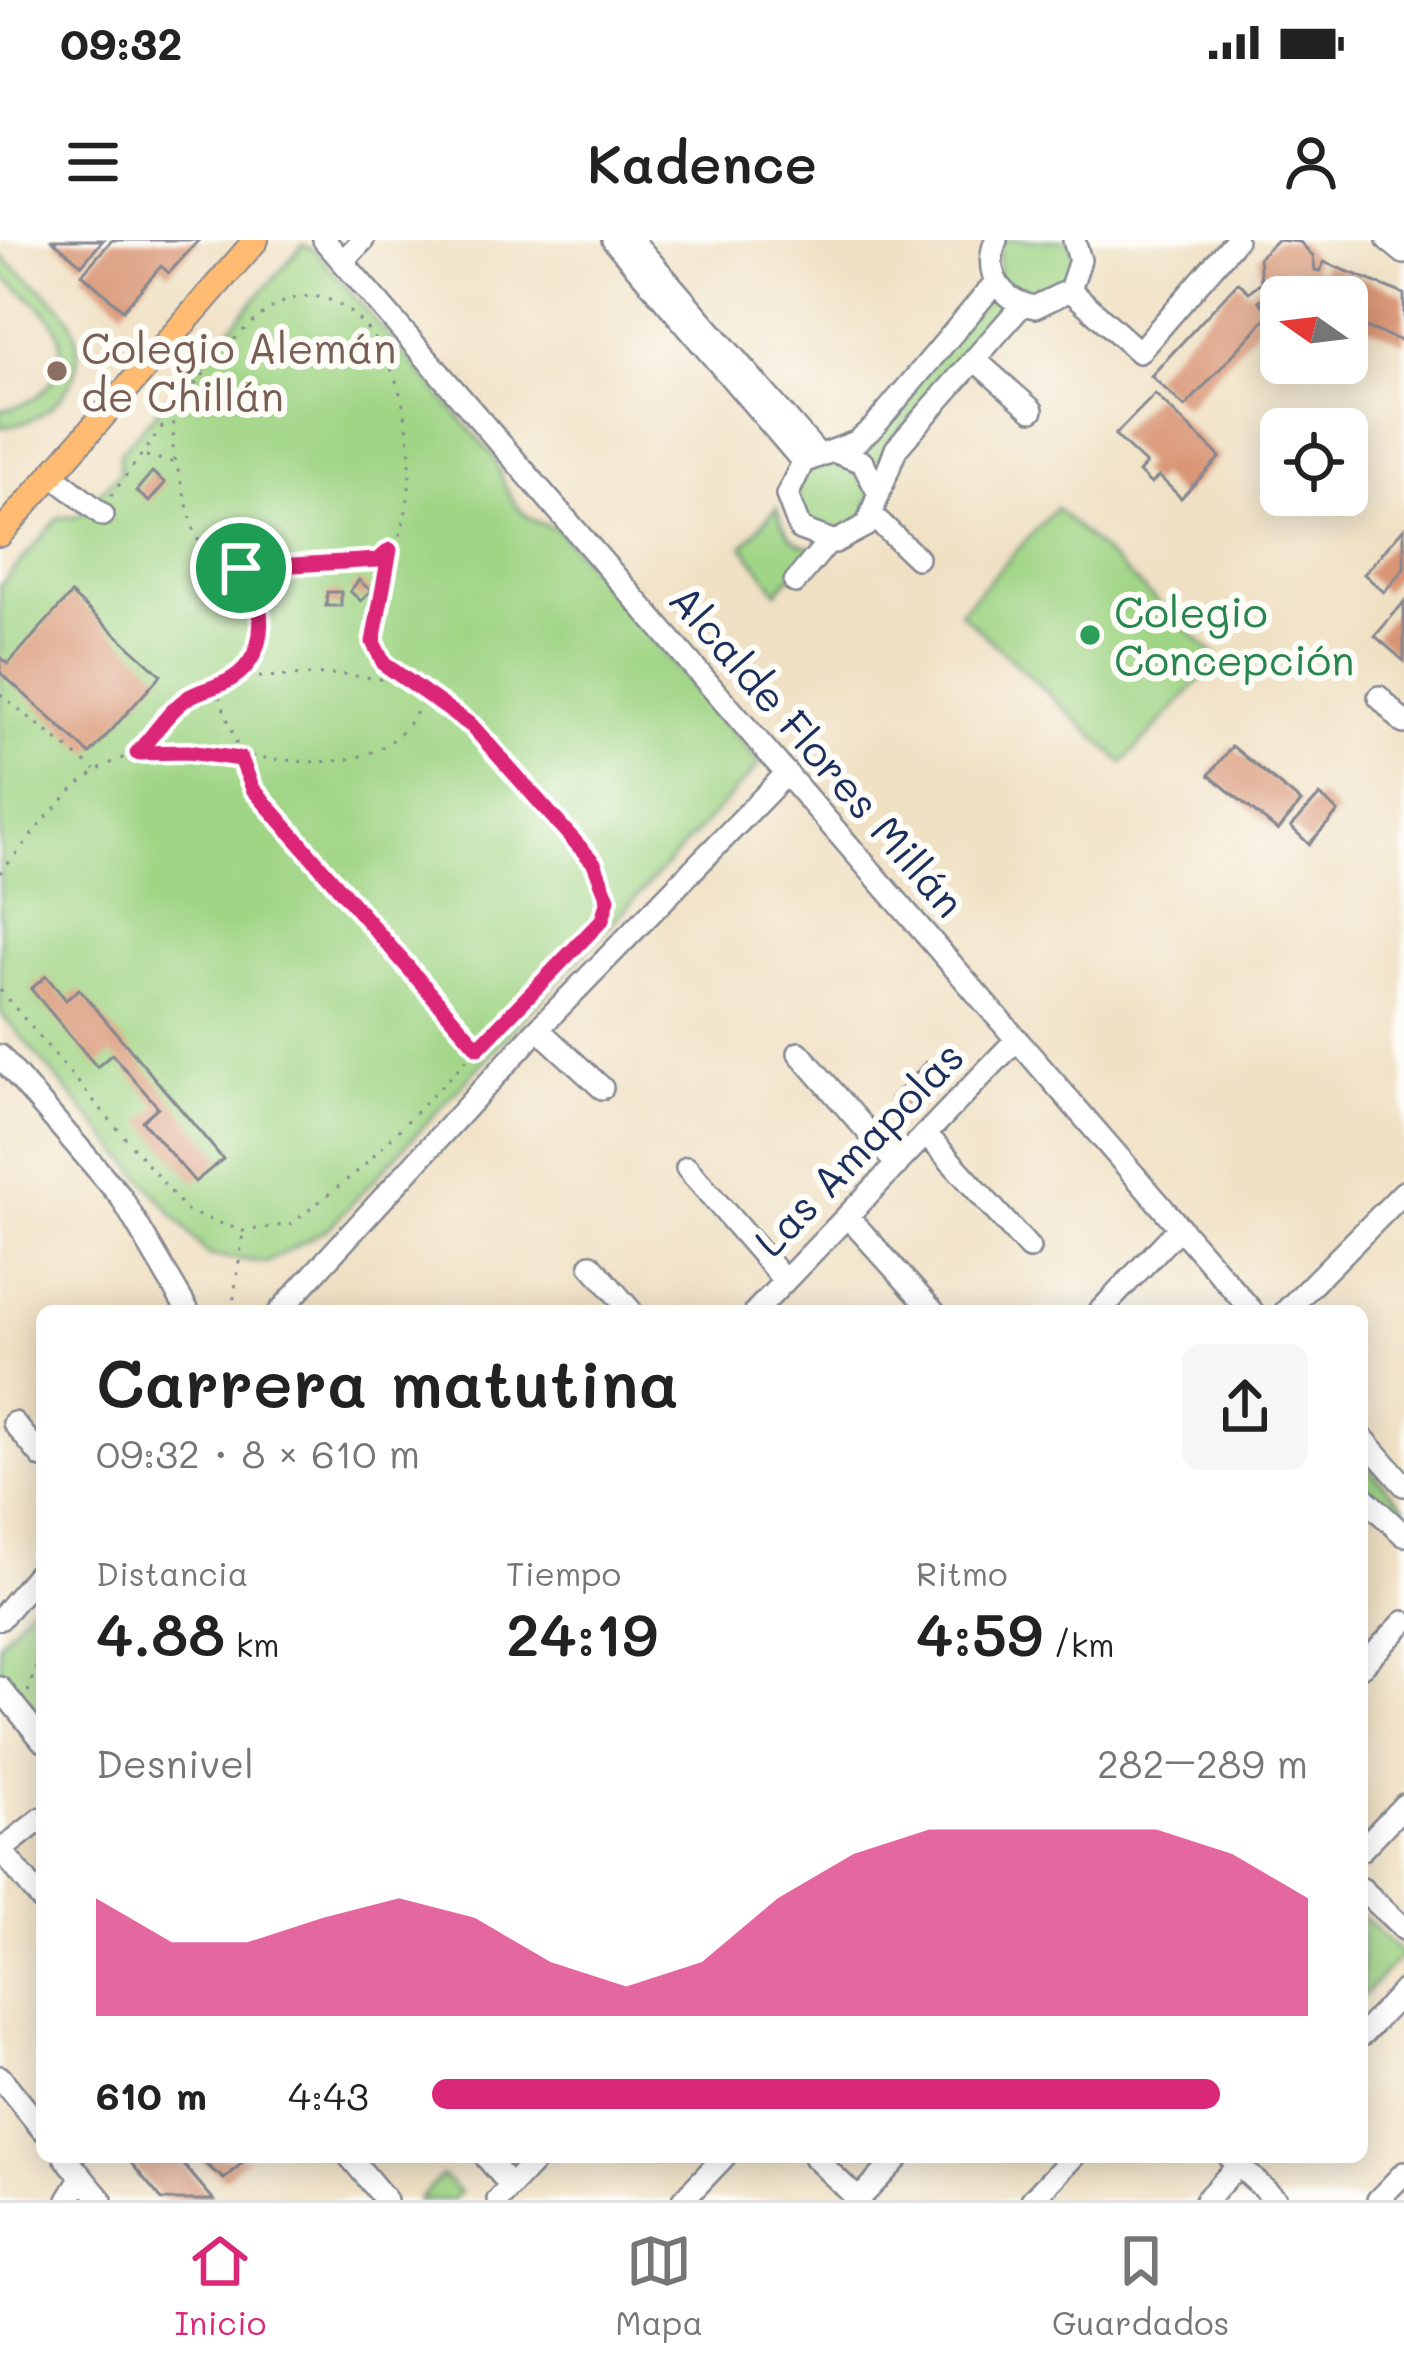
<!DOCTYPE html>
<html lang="es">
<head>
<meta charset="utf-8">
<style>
	:root { --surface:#fff; --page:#f6f6f6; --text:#222; --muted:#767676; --line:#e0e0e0; --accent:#db2777 }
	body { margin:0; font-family:Mali,sans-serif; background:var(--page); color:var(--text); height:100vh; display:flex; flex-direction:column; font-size:45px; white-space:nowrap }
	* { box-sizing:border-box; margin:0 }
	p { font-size:39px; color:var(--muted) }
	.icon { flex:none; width:66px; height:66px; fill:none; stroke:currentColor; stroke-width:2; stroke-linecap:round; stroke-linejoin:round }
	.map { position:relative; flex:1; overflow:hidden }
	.details { position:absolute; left:36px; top:1065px; width:1332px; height:858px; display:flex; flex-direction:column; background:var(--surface); border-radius:18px; box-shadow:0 6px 30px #0003 }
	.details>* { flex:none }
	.needle { width:78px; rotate:284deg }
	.tools { position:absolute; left:1260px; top:36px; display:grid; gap:24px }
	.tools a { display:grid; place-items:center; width:108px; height:108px; border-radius:18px; background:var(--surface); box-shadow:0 6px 30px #0003; font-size:60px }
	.pin { position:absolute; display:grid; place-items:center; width:102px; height:102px; color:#fff; margin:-51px; border:6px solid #fff; border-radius:50%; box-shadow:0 3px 12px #0007 }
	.round { display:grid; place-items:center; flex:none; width:126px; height:126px; border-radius:18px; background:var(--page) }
	.overview { display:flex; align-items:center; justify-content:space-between; height:204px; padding:0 60px }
	h1 { font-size:66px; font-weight:600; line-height:90px }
	.metrics { display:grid; grid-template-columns:repeat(3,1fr); gap:18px; height:204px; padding:12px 60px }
	.metrics div { display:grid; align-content:center }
	.metrics b { font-size:60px; font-weight:600 }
	.metrics small { font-size:33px; font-weight:400 }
	.metrics p { font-size:33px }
	.chart { height:336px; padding:24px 60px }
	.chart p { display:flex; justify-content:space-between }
	.chart svg { width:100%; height:216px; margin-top:12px; fill:var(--accent); opacity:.7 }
	ul { padding:0 60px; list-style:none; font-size:39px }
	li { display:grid; grid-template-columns:192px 144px 1fr; align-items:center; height:90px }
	li i { height:30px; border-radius:15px; background:var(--accent) }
	.status { display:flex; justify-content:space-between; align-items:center; height:84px; padding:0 60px; background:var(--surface); direction:ltr }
	.status svg { height:33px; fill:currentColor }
	header { display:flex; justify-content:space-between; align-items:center; height:156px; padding:0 60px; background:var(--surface); font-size:54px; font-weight:600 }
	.dock { display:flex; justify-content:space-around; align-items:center; height:168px; border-top:3px solid var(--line); background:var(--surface); font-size:33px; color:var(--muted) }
	.dock a { display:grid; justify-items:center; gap:6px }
	.dock .selected { color:var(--accent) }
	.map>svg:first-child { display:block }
	.green { fill:#a1d586; stroke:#5e8272; stroke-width:3 }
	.building { fill:#d99575 }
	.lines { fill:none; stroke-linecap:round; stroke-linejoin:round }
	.minor-casing { stroke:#868891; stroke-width:26 }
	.major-casing { stroke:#868891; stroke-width:28 }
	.path { stroke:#868891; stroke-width:3; stroke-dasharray:3 9; stroke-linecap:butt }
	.minor { stroke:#fff; stroke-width:21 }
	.major { stroke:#febb71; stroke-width:24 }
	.route-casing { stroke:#fff; stroke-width:24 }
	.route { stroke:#db2777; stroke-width:15 }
	.education-dot { fill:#8d6e63; stroke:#fdfcf7; stroke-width:4.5 }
	.leisure-dot { fill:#2e9e5b; stroke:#fdfcf7; stroke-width:4.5 }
	.labels { text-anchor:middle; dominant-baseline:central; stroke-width:12; stroke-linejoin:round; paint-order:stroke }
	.education-label { font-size:42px; fill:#785e54; stroke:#fdfcf7; text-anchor:start }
	.leisure-label { font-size:42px; fill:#27864d; stroke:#fdfcf7; text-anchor:start }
	.street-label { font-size:42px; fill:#1b2f5e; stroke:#fdfcf7 }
</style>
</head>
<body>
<div class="status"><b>09:32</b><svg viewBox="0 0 49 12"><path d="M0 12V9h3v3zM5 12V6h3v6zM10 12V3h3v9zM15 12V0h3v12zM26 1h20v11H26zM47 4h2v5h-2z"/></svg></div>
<header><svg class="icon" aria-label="menu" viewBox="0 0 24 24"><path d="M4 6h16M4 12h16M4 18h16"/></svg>Kadence<svg class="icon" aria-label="person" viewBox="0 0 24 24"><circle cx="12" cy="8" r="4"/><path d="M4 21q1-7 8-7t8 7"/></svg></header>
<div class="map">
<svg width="1404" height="1960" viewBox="0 0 1404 1960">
	<rect width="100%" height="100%" fill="#fdfcf7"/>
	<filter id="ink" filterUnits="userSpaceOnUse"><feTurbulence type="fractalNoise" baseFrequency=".00833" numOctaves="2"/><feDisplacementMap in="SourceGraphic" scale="24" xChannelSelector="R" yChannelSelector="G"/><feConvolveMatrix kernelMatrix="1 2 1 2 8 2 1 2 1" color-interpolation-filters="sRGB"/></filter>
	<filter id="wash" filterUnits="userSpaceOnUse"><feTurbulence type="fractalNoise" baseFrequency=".004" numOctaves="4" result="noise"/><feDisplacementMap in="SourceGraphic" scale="48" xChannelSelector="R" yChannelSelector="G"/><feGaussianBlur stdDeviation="2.7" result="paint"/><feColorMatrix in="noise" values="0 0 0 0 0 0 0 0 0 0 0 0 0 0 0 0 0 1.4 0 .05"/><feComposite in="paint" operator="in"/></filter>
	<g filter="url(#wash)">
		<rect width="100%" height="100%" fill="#f0e1c4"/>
		<!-- green -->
		<path class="green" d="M1001,0H1071L1076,31L1039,63L998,37Z
			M303,5L314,10L495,218C506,253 517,281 556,288L760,524L329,988L266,1023L208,1015L0,772V346L59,277H77L120,232V213Z
			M0,15C21,34 56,56 70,80C97,131 52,186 0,187V169C40,168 75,128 56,88C47,67 17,49 0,34Z
			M995,46L1015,63L895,196L874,238L861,215L860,201Z
			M821,216L854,222L872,250L863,282L833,296L803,284L796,237Z
			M777,267C781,287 792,306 815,308L777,352L743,306Z
			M1056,268L1219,419L1123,523L960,372Z
			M1362,1221L1404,1266V1283L1362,1242Z
			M42,1353V1481L39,1484L0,1436V1402Z
			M1362,1676L1402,1715L1362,1757Z
			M442,1935L460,1952L452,1960H418Z"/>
		<g id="blocks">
			<!-- building -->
			<path class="building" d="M52,0H103L82,25Z
				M112,0H199L169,33L161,26L123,70L82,34Z
				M1277,0L1300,2L1313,16L1315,30L1320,31L1324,22L1404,54V102L1347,80V57L1269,52L1259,61L1271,73L1185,167L1151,136L1238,42L1249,52L1261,42L1259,17Z
				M1155,154L1220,217L1181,258L1159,236L1151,244L1139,232L1146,224L1115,195Z
				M152,232L165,243L149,262L136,251Z
				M1404,288V329L1384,352L1364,334Z
				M359,340L371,351L361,361L350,351Z
				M327,352H341V366H326Z
				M71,354L161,435L90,514L0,432V417L8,424Z
				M1404,362V421L1375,396Z
				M1232,506L1301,562L1278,591L1209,535Z
				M1320,555L1338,572L1309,604L1291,587Z
				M46,736L66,760L79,749L223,919L195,942L142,881L158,867L112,814L97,827L31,749Z
				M927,822L934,829L923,836L936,850L916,870L911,865L904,872L891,858Z
				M126,1917H177L214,1960H162Z
				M196,1917H249L224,1939Z"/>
		</g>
	</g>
	<g filter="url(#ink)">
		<use href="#blocks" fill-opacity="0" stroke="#868891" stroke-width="3"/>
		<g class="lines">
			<defs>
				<path id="minor" d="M324,0L1252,1071
					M613,0L803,222
					M632,0L817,213
					M996,0C983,33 1000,61 1035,67L1070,50L1080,20L1074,0
					M1388,0L1404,13
					M343,21L363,0
					M995,43L873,188L856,202L803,222L787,255L800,289L835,302L867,285L896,209L1022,65
					M1070,50L1139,112L1236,0
					M974,119L1032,170
					M833,211L862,222L877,250
					M52,235L103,275
					M872,275L917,318
					M795,342L829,301
					M1379,457L1404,483
					M538,789L602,848
					M799,813L897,925
					M0,816L121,957L188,1071
					M926,894L1029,1008
					M687,928L785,1041
					M847,976L933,1071
					M591,1025L631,1071
					M280,1071L538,789L787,533
					M756,1071L1017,799
					M1100,1071L1180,987
					M1286,1071L1404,952
					M14,1183L42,1217
					M1362,1197L1404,1245
					M1362,1256L1404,1295
					M0,1379L42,1329
					M1362,1426L1404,1382
					M0,1448L42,1500
					M1362,1609L1404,1565
					M1,1610L42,1660
					M0,1611L42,1578
					M1362,1649L1404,1689
					M1362,1795L1404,1750
					M0,1837L42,1889
					M65,1917L101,1960
					M350,1917L386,1960
					M486,1917L511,1946
					M814,1917L859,1960
					M1230,1917L1276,1960
					M68,1960L82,1937
					M498,1960L538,1917
					M683,1960L724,1917
					M858,1960L899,1917
					M1032,1960L1073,1917
					M1206,1960L1246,1917
					M1378,1960L1404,1933"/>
				<path id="major" d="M0,294L256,0"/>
			</defs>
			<!-- minor casing -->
			<use href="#minor" class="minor-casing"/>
			<!-- major casing -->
			<use href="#major" class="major-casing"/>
			<!-- path -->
			<path class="path" d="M146,216L176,223
				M111,256L173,172
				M245,328C279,331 362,331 389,312
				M235,438L339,434L405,442
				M215,445L253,549L476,806
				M0,454L95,530
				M0,633C38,590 76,528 136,514C232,490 374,577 426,454
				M0,750L188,972L243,991L291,984L363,927L602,680L608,659C600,619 502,508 467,482C441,463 405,448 384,424C352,388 393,322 403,285C420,217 407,119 351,73C282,15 215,124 174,170L173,212L196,298L253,342L261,373L260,396L253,417L234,438L187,458L137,513
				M232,1071L243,993
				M28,1452L42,1409"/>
			<!-- minor -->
			<use href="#minor" class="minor"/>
			<!-- major -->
			<use href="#major" class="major"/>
		</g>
	</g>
	<g class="lines" filter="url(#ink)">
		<defs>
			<path id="route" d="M390,310L373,402L384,424L472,486L594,623L608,659L602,680L478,808L253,549L241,519L188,512L137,513C153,496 169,470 189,457C202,449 220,447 233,438C270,414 267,358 241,328L378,320Z"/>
		</defs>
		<!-- route casing -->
		<use href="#route" class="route-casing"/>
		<!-- route -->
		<use href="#route" class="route"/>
	</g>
	<!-- markers -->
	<circle class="education-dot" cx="57" cy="131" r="12"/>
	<circle class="leisure-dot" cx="1090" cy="395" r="12"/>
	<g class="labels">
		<!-- education labels -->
		<g class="education-label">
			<text x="81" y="107">Colegio Alemán<tspan x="81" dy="48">de Chillán</tspan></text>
		</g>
		<!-- leisure labels -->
		<g class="leisure-label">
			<text x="1114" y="371">Colegio<tspan x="1114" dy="48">Concepción</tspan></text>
		</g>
		<!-- street labels -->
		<g class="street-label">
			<text transform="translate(818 510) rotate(49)">Alcalde Flores Millán</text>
			<text transform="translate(858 908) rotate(-46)">Las Amapolas</text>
		</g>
	</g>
</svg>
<div class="tools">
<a><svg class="needle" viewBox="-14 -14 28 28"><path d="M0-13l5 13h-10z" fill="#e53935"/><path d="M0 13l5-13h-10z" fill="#767676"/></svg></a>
<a><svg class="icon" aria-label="locate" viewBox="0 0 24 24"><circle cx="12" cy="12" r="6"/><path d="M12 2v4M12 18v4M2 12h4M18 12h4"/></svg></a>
</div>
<div class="pin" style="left:241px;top:328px;background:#1e9e55"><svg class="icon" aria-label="arrive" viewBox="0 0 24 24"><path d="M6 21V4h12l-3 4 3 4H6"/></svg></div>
<section class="details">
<div class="overview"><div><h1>Carrera matutina</h1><p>09:32 · 8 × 610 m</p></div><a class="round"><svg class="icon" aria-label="share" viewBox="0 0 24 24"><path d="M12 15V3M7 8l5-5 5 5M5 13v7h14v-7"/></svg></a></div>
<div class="metrics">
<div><p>Distancia</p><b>4.88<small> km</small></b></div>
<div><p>Tiempo</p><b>24:19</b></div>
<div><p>Ritmo</p><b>4:59<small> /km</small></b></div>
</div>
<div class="chart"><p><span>Desnivel</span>282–289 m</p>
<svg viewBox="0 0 160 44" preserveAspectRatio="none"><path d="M0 44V20L10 29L20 29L30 24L40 20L50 24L60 33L70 38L80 33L90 20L100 11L110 6L120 6L130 6L140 6L150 11L160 20V44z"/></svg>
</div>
<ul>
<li><b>610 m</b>4:43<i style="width:90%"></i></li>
</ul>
</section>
</div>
<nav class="dock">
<a class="selected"><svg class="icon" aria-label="home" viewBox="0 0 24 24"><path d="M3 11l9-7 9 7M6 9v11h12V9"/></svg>Inicio</a>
<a><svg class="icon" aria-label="map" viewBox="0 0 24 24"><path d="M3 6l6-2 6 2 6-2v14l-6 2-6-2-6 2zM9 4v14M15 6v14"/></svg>Mapa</a>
<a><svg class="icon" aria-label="saved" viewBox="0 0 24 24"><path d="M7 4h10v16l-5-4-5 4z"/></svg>Guardados</a>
</nav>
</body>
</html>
